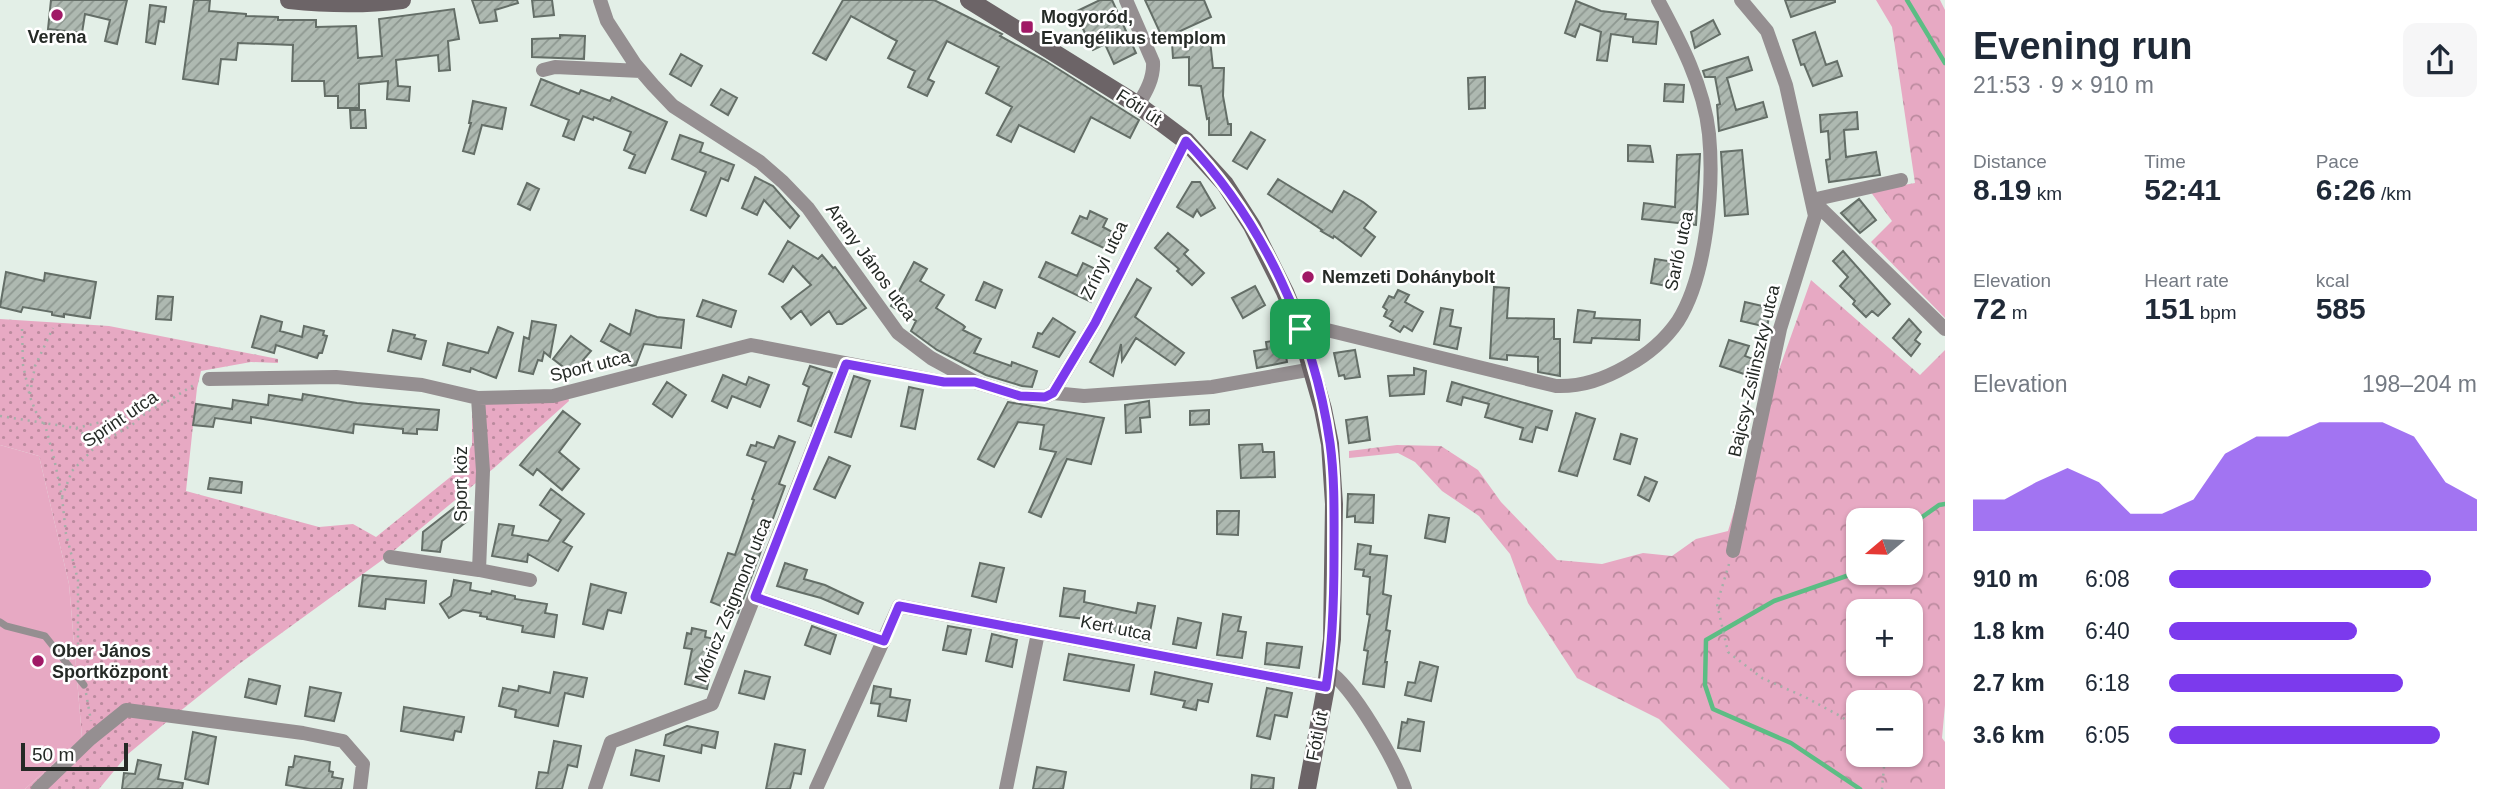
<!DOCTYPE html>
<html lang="en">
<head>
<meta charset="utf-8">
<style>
	:root { --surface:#fff; --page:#f6f6f7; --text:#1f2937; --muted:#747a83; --accent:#7c3aed }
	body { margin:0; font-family:Helvetica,sans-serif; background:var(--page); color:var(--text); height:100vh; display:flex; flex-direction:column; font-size:26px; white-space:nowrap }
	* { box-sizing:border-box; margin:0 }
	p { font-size:23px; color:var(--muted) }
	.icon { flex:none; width:38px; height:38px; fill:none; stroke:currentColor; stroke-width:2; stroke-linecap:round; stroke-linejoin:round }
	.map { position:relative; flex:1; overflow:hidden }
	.sheet { display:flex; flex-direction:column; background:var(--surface); width:560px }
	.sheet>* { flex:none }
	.needle { width:46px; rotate:251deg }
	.buttons { position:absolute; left:1846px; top:508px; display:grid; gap:14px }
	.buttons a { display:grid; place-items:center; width:77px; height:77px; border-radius:14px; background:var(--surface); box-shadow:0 2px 5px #0004; font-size:35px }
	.scale { position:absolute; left:21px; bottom:18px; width:107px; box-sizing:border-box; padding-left:7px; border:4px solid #252a26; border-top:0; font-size:19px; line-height:24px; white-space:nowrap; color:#252a26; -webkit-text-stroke:5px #fff; paint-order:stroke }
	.pin { position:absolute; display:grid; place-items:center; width:60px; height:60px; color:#fff; margin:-30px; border-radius:14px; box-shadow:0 4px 10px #0006 }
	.round { display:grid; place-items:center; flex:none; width:74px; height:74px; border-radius:14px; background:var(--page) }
	.overview { display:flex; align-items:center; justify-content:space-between; height:119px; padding:0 28px }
	h1 { font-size:38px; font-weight:800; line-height:52px }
	.stats { display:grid; grid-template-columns:repeat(3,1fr); gap:10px; height:119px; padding:7px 28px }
	.stats div { display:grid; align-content:center }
	.stats b { font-size:30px; font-weight:800 }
	.stats small { font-size:19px; font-weight:400 }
	.stats p { font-size:19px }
	.chart { height:196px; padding:14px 28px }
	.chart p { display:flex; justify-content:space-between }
	.chart svg { width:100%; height:126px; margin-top:7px; fill:var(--accent); opacity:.7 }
	ul { padding:0 28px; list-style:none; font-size:23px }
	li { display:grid; grid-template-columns:112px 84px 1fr; align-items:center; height:52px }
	li i { height:18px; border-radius:9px; background:var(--accent) }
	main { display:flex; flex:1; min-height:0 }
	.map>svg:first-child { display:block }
	.grass { fill:url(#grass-dots) }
	.forest { fill:url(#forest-crowns); fill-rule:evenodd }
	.pitch { fill:#e7a9c3 }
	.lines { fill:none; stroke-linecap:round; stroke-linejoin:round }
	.stream { stroke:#5cbd84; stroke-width:4.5 }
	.building { fill:url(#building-hatch); stroke:#646e67; stroke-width:2 }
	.path { stroke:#a6afa9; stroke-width:2.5; stroke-dasharray:2 5; stroke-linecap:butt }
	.lane { stroke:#958f91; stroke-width:7 }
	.street { stroke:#958f91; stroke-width:14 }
	.secondary { stroke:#6c6467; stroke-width:18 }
	.route-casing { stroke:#fff; stroke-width:14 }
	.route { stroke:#7c3aed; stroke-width:9 }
	.poi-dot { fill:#a01966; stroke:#fff; stroke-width:2.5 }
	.labels { text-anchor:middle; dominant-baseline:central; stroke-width:5; stroke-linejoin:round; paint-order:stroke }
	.poi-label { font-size:18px; font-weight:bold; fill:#252a26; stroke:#fff; text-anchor:start }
	.street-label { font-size:18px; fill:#252a26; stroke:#fff }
</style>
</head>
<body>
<main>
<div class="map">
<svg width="1945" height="789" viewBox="0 0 1945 789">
	<defs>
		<pattern id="grass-dots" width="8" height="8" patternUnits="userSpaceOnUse" patternTransform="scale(1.75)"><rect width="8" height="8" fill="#e7a9c3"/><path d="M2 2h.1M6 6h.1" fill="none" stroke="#bb8a9e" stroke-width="1.8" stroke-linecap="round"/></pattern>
		<pattern id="forest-crowns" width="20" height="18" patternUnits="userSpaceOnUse" patternTransform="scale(1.75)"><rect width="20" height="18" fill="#e7a9c3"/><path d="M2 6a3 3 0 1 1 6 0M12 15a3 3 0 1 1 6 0" fill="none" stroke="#bb8a9e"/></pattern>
		<pattern id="building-hatch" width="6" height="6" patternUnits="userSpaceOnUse" patternTransform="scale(1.75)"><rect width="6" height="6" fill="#aeb9b1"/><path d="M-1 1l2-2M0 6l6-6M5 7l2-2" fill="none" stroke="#8d9790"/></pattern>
	</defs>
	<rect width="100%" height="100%" fill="#e3efe7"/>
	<!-- grass -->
	<path class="grass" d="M0,319L109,326L278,359V363L251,362L201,371L197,388L186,491L319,527L353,524L376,537L459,470L472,445V404L568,396L569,401L494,468L385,558L239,664L169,720L128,754L99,789H25L82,738L69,584L39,456L0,445Z"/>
	<!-- forest -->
	<path class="forest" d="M1876,0H1940L1945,10V318L1871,242L1892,221L1870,191L1915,183L1892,27Z
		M1811,280L1920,375L1945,350V705L1942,738L1945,742V789H1730L1659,719L1577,678L1528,603L1510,554L1479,516L1442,491L1415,462L1398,453L1349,458V451L1397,445L1441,446L1478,470L1501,502L1557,560L1602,564L1643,553L1672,556L1696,539L1728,531L1765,409ZM1858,520H1911V572H1858ZM1858,611H1911V663H1858ZM1858,702H1911V754H1858Z"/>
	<!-- pitch -->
	<path class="pitch" d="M0,445L39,456L69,584L82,738L25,789H0Z"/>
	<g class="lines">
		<!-- stream -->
		<path class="stream" d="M1907,0L1945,63
			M1911,525L1939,505L1945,504
			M1858,572L1774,601L1706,640L1705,685L1713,709L1791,743L1860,789"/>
	</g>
	<!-- building -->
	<path class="building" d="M51,0H127L117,44L105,41L110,20L85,14L82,33L48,29Z
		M194,0H210L209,11L246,14V16L278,17V20H316V27L356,26L358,58L382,56L379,19L454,9L459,39L448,41L450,70L439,71L438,55L396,60L398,86L410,87L409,101L387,99L388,81L359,84V108H338V96H325L324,81H292L293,45L238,43L236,60L221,59L218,84L183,79Z
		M472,0H517L518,3L495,10L497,21L480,23Z
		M532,0H552L554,15L534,17Z
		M843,0H934L1002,34L1000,36L1044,60L1139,120L1130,138L1091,117L1074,152L1019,125L1011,142L997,135L1012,107L986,93L999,67L947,41L928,79L934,82L927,96L908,87L915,71L888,58L897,41L851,16L826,60L813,53Z
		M1100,0H1112L1136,53L1114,64L1105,44L1093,50L1075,12Z
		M1145,0H1204L1211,17L1163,39Z
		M1785,0H1835V2L1791,17Z
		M1576,1L1601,11L1626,14L1625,19L1658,22L1656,44L1633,42V37L1611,34L1607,61L1597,60L1601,32L1580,24L1575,37L1565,33Z
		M150,5L166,7L164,22L159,21L155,44L146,42Z
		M1713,20L1720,34L1695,48L1691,32Z
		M1815,32L1826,65L1837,61L1842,76L1813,86L1804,64L1801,65L1793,40Z
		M560,35L585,36L584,59L532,57V39L560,38Z
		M1210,40L1213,68H1224L1223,96L1228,124H1231V135H1209V118L1207,119L1201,86L1189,85V57L1173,58L1172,43Z
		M681,54L702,66L691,86L670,74Z
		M1748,57L1752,70L1727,78L1736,110L1763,102L1767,117L1719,131L1717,105L1720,104L1715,77H1705L1703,71Z
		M1485,77V108L1469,109L1468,78Z
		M541,79L579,94L581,90L610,101L612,97L667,122L645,173L629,168L635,155L624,150L631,132L594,117L593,120L583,116L574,140L563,136L569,120L531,105Z
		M1665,84L1684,85L1683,102L1664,101Z
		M721,89L737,98L728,115L711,105Z
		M473,101L506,108L502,129L482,125L474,154L463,151L471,123H469Z
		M350,110H365L366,128H351Z
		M1857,112L1858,129L1844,130L1846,157L1876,152L1880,175L1829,182L1826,160L1830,159L1828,131L1821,132L1820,115Z
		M1251,132L1265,140L1247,169L1233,161Z
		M680,135L703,143L700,152L734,165L728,181L721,178L706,216L691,210L706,172L672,159Z
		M1628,145L1650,146L1653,162L1628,161Z
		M1742,150L1748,214L1725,216L1721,152Z
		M1700,154L1696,225L1642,219L1644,203L1675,207L1677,155Z
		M755,177L773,186L799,216L790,228L764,200L757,215L742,208Z
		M1278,179L1332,212L1344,191L1363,202L1376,212L1364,228L1375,237L1361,256L1334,236L1333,238L1321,231L1322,230L1268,194Z
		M1192,182H1200L1215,208L1201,216L1197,210L1193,217L1177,207Z
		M527,183L539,189L530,210L518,204Z
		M1859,199L1876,220L1860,233L1841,213Z
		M1090,211L1107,219L1103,227L1116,234L1108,250L1072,233L1080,216L1087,219Z
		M1168,233L1188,250L1184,254L1204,273L1192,285L1177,271L1179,269L1155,248Z
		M788,241L818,259L822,255L833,268L835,267L866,308L842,324H837L829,311L811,325L801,311L791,319L782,307L811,285L793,266L783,282L769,274Z
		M1843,251L1890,304L1878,316L1872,311L1866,317L1853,304L1855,301L1840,286L1848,277L1833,261Z
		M1655,259L1681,263L1677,288L1651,283Z
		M914,262L927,269L920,281L944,295L936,308L963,325L965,327L963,330L981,339L974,353L1011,366L1012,362L1037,371L1032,387L1022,386L986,375L937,350L911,331L916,321L891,306Z
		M1046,262L1077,276L1083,263L1104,273L1091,302L1039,277Z
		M6,272L44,281L45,273L96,282L90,318L64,314V317L52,315V312L23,307L21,312L0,307Z
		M1137,279L1151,288L1135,317L1184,353L1175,365L1136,338L1122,361L1121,344L1113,376L1090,362Z
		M984,282L1002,290L995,308L976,300Z
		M1255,286L1265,305L1243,318L1232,298Z
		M1494,287L1509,288L1507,318L1554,319V339H1560V376L1538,372V357L1507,355V360L1490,358Z
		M1398,290L1409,295L1405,302L1423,312L1412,331L1404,326L1400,332L1390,326L1393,321L1384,316L1387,310L1383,307L1389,296L1394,298Z
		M158,296L173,297L171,320L156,319Z
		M703,300L736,311L731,327L697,316Z
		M1745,302L1771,308L1767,327L1741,321Z
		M1441,308L1453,310L1450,326L1461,328L1457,349L1434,344Z
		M636,310L657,317L684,320L681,348L644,344L636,365L632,366L620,361L623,353L601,341L610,324L630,335Z
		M1578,310L1595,312L1594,318L1640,320L1639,340L1592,338L1591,343L1574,342Z
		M261,316L282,322L280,331L302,337L304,326L324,331L323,335L327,336L322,353H319L317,358L276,345L274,353L252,347Z
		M1053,318L1075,332L1059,357L1033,347L1038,333L1042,334Z
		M1909,319L1921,332L1915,340L1920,344L1911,356L1893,338Z
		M532,321L556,325L550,357L544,352L542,361L538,360L533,374L519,371L524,337L529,339Z
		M498,327L513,333L496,378L471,368L470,372L443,365L448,343L488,353Z
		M393,330L415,335L414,338L426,341L421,359L388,351Z
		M571,336L591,351L583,360L586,362L575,376L553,359Z
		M1283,339L1287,362L1257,368L1254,351L1267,349L1266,342Z
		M1729,340L1749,346L1745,356L1758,361L1753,377L1720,366Z
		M1355,350L1360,377L1345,379L1344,375L1339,376L1334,353Z
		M810,366L832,373L811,426L798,421L809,387L803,384Z
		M1414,368L1426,371L1424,394L1390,396L1388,376L1414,375Z
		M723,375L746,385L749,377L769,385L760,407L732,396L727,408L712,401Z
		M854,376L870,381L851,437L835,432Z
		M667,382L686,395L672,417L653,404Z
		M1452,382L1552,411L1547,430L1536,427L1532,442L1520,439L1523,428L1485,417L1489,404L1463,397L1461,405L1447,401Z
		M909,387L923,390L915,429L901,426Z
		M303,394L357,403L439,410L437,430L417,429V434L403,433V429L354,424L353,433L251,417V423L215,418L213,427L193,425L196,404L232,409L233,400L268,405L269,395L302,400Z
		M1149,401L1150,417L1140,418L1141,432L1126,433L1125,405Z
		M1008,402L1104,418L1091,464L1067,459L1041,517L1029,512L1056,452L1040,449L1044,425L1018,422L994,467L978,459Z
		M1209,410V424L1190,425V411Z
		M563,411L580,424L559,452L579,469L562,490L537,469L533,475L520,465Z
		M1576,413L1595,419L1577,476L1559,471Z
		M1367,417L1370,440L1349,443L1346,420Z
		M1621,434L1637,439L1630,464L1614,459Z
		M779,436L795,442L779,484L785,486L738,613L711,602L728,553L735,555L754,500L752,499L766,462L747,455L751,445L756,446L757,442L774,448Z
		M1262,444L1263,452H1274L1275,477L1241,478L1239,445Z
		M829,457L850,466L835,498L814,489Z
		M1645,477L1657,482L1649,501L1638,495Z
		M210,478L242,482L241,493L208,489Z
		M551,489L584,514L563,542L572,547L558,571L528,554L527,562L492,556L499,524L514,526L512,535L548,541L561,520L540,505Z
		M1348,494L1374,495L1373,523L1355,522V516L1347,517Z
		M455,507L466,522L442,541L440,552L422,550L423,532Z
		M1217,511H1239L1238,535L1217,534Z
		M1429,515L1449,518L1445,542L1425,538Z
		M1358,544L1371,546L1370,554L1387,556L1383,594L1391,596L1386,630L1390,631L1385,662H1387L1384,687L1363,684L1368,651L1364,650L1370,615L1367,614L1370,577L1363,576L1364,570L1355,569Z
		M785,563L807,570L804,579L825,585L863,603L858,614L821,598L777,586Z
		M980,563L1004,568L996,602L972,596Z
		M363,575L426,581L424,603L386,599L385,609L359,606Z
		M454,580L471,583L470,590L491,594L492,591L515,596V599L547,604L545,613L557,615L554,637L522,632L523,626L487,619V617L480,616L481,613L463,610L449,618L440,604L451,596Z
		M591,584L626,593L621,613L608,610L603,629L583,624Z
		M1064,588L1085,591L1084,602L1136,613L1138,603L1155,606L1148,642L1131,638L1132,634L1094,628L1095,620L1060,616Z
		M1223,614L1241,617L1238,631L1246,632L1242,658L1217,655Z
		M1178,618L1201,623L1196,648L1173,644Z
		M812,626L836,635L830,654L805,645Z
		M948,626L971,630L966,654L943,650Z
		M692,628L706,631L705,637L720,640L718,654L714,653L707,689L685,684L692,649L684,648L687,633L691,634Z
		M992,634L1017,640L1012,667L986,661Z
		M1267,643L1302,647L1299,668L1265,664Z
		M1069,654L1134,665L1129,691L1064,680Z
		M1420,662L1438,667L1431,701L1405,695L1408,682L1415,683Z
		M745,671L770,677L764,699L739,693Z
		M554,672L587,678L583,697L565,693L558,726L515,717L516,710L499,706L503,688L518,691L519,686L550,693Z
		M1155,672L1212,684L1208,702L1198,700L1196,710L1183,707L1185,701L1151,694Z
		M249,679L280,686L276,704L245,697Z
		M874,686L891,689L890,697L910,700L906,721L878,716L880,704L871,703Z
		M310,687L341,693L334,721L305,716Z
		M1267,688L1292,693L1287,717L1275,715L1270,739L1257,736Z
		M404,707L464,717L461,732L455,731L453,740L401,731Z
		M1408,719L1424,722L1420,751L1398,748L1402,722L1407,723Z
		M687,726L718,732L715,748L702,745L701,753L664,745L666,735Z
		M193,732L216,737L208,784L185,779Z
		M554,741L581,746L577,767L568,765L562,789H536L539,772L548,773Z
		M775,744L805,750L801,774L794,773L790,789H766Z
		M636,750L664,756L659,781L631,775Z
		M295,756L330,762L329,771L333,772L332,777L343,779L341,789H310L286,785L289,767H293Z
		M138,760L161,765L158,779L183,783L182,789H122L124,773L135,774Z
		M1037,767L1066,772L1063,789H1033Z
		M1252,775L1274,778L1273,789H1251Z"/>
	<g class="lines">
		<!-- path -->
		<path class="path" d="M22,329L23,365L30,397L36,412L45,425L54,458L62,497L66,534L78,580V649L80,663
			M30,394L35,366L53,328
			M0,416L76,428L97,445
			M76,428L145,412
			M62,497L72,471L97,445L132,425L148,411L165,403L197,383
			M1729,564L1717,604L1728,652L1762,678L1805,697L1842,717L1858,731
			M86,693L91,721
			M1878,754L1884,767L1882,789"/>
		<!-- lane -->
		<path class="lane" d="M0,622L6,626L45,636L84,685"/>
		<!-- street -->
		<path class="street" d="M600,0L607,21L635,64L653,85L673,106L760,162L783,182L808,208L898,333L931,358L975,382L1020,396L1045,397L1053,393L1084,396L1212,387L1313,369
			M1126,0L1153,62C1154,78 1146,92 1138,105
			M543,70L555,67L641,71
			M1812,200L1945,329
			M1812,200L1901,180
			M1300,329L1327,330L1556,386C1582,387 1604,379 1627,366C1647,355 1665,340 1678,321C1707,275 1714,187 1709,134C1704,86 1680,41 1658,0
			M209,379L336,377L422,385L478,398L553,396L751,345L944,382H972
			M1053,393L1095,323L1186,141
			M1733,551L1780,329L1815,216L1786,85L1767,31L1741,0
			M390,557L479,570L483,471L478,398
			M479,570L530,580
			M755,597L884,641
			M1328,671C1353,686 1395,761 1405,789
			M38,789L90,739L126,710L303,733L343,741L363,764L360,789
			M595,789L611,742L712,704L846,364
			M816,789L899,606L1326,687
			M1006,789L1038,633"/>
		<!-- secondary -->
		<path class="secondary" d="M289,0C327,4 363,5 402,0
			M969,0L1138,105L1186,141L1225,184L1252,226L1285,292L1300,329L1323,409L1330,444L1334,504L1332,639L1326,687L1307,789"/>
	</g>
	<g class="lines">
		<defs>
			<path id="route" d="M1186,141C1263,221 1314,332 1330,443C1335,480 1334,518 1334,555C1334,600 1333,643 1326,687L899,606L884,641L755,597L846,364L944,382H975L1020,396L1045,397L1053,393L1095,323Z"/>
		</defs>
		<!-- route casing -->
		<use href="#route" class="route-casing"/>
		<!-- route -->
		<use href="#route" class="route"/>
	</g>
	<!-- markers -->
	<g class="poi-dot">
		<circle cx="57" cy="15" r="7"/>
		<rect x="1020" y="20" width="14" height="14" rx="3.5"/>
		<circle cx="1308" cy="277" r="7"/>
		<circle cx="38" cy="661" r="7"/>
	</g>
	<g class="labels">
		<!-- poi labels -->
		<g class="poi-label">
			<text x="1041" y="17">Mogyoród,<tspan x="1041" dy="21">Evangélikus templom</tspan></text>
			<text x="57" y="37" text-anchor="middle">Verena</text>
			<text x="1322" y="277">Nemzeti Dohánybolt</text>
			<text x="52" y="651">Ober János<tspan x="52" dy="21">Sportközpont</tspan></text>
		</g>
		<!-- street labels -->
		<g class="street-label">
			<text transform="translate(1139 107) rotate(33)">Fóti út</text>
			<text transform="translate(1679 251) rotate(-78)">Sarló utca</text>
			<text transform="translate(1104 260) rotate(-64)">Zrínyi utca</text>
			<text transform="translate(871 262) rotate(54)">Arany János utca</text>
			<text transform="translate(590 366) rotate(-14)">Sport utca</text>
			<text transform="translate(1754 371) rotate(-77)">Bajcsy-Zsilinszky utca</text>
			<text transform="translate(120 419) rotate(-34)">Sprint utca</text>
			<text transform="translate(461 484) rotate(-90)">Sport köz</text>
			<text transform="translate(733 600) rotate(-68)">Móricz Zsigmond utca</text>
			<text transform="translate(1116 628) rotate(11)">Kert utca</text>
			<text transform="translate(1317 736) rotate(-79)">Fóti út</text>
		</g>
	</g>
</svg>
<div class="buttons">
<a><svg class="needle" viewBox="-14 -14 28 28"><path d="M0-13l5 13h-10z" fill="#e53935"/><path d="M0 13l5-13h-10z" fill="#747a83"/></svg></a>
<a>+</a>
<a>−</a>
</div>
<div class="scale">50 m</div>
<div class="pin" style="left:1300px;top:329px;background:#1e9e55"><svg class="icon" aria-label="arrive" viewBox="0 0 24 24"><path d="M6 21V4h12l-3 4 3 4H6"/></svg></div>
</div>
<section class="sheet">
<div class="overview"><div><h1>Evening run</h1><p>21:53 · 9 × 910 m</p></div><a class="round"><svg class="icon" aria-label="share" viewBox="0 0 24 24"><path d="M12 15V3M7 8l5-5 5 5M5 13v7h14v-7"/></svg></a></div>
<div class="stats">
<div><p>Distance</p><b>8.19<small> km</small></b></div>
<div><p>Time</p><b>52:41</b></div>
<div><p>Pace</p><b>6:26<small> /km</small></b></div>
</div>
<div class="stats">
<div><p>Elevation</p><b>72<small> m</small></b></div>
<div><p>Heart rate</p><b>151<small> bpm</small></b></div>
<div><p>kcal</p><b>585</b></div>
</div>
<div class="chart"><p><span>Elevation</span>198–204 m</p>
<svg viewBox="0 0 160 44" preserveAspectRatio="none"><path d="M0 44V33L10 33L20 27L30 22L40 27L50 38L60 38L70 33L80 17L90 11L100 11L110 6L120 6L130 6L140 11L150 27L160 33V44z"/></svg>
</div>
<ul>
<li><b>910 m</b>6:08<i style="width:85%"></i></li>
<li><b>1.8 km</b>6:40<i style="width:61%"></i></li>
<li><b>2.7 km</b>6:18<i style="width:76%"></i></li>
<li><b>3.6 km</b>6:05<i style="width:88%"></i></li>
</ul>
</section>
</main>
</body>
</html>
